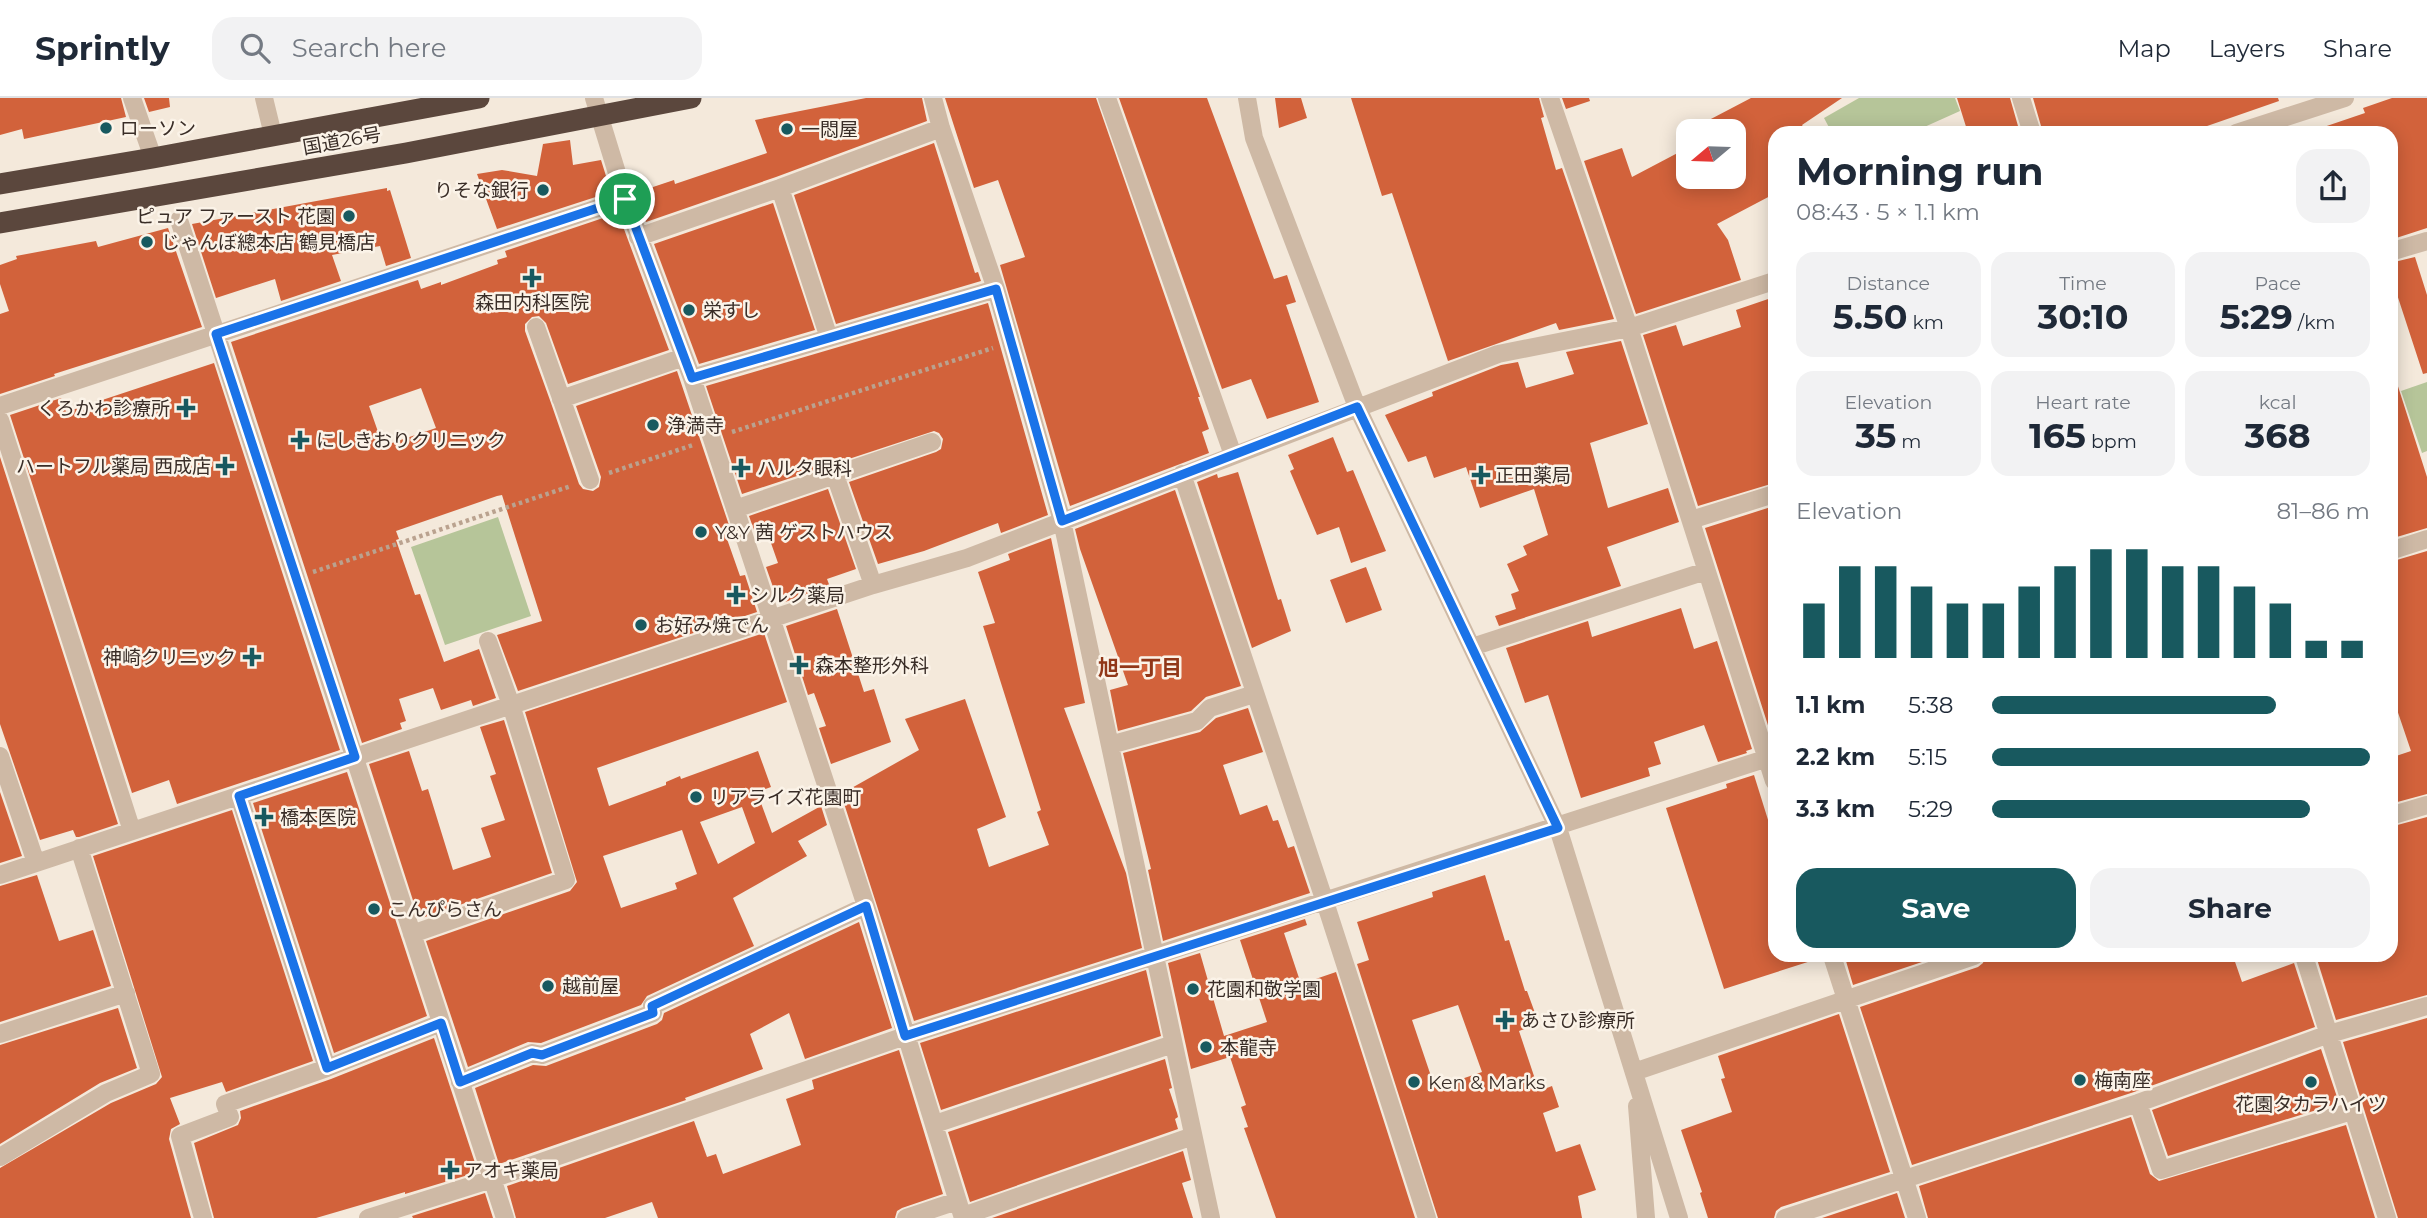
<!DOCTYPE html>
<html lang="en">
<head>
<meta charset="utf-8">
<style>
	:root { --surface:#fff; --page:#f2f2f3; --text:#1f2937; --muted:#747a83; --line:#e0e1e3; --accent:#18595f }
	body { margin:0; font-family:Montserrat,"Noto Sans JP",sans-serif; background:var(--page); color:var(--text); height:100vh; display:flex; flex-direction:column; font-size:26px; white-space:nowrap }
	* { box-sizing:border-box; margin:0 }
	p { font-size:23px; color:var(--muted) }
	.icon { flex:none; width:38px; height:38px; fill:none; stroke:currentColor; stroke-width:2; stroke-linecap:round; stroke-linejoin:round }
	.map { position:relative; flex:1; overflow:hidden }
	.details { position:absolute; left:1768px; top:28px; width:630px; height:836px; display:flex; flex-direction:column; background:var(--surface); border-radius:21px; box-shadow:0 4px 18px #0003 }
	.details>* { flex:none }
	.needle { width:46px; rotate:251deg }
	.tools { position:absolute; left:1676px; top:21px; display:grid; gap:14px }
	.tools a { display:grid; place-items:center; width:70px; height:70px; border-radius:14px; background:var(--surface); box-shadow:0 4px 18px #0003; font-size:35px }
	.pin { position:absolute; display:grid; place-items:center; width:60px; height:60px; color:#fff; margin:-30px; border:4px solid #fff; border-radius:50%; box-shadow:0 2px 7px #0007 }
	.round { display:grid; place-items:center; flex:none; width:74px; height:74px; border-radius:21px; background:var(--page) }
	.overview { display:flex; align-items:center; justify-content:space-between; height:119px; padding:0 28px }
	h1 { font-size:38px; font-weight:700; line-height:52px }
	.figures { display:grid; grid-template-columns:repeat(3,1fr); gap:10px; height:119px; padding:7px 28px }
	.figures div { display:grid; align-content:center; border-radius:18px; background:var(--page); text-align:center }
	.figures b { font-size:35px; font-weight:700 }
	.figures small { font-size:19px; font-weight:400 }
	.figures p { font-size:19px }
	.chart { height:196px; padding:14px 28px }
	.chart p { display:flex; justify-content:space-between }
	.chart svg { width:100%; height:126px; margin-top:7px; stroke:var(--accent); stroke-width:6 }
	.cta { display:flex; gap:14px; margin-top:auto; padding:14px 28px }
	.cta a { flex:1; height:80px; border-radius:21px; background:var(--accent); color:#fff; font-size:28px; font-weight:700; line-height:80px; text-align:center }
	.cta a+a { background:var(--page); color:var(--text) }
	ul { padding:0 28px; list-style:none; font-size:23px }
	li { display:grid; grid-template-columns:112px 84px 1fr; align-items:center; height:52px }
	li i { height:18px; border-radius:9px; background:var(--accent) }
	header { display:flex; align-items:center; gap:42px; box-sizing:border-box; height:98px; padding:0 35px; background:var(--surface); border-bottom:2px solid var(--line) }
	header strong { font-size:33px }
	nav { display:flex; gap:38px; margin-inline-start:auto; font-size:24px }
	.search { width:490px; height:63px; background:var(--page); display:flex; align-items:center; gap:18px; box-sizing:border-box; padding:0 24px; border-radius:21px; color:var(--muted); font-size:26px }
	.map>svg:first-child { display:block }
	.green { fill:#b6c599 }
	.building { fill:#d2623b; fill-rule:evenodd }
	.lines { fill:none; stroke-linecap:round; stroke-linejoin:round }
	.path { stroke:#baa28f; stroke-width:4.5; stroke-dasharray:3.5 3.5; stroke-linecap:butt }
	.minor { stroke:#ceb9a5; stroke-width:18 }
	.highway { stroke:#5b473d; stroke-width:21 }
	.route-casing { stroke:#fff; stroke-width:14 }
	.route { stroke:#1a73e8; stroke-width:9 }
	.poi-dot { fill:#18595f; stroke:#fbf3e8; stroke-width:2.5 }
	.labels { text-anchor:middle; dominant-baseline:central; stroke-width:5; stroke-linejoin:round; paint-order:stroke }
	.poi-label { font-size:19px; fill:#392d27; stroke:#fbf3e8; text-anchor:start }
	.street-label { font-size:19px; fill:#392d27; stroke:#fbf3e8 }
	.neighbourhood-label { font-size:21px; font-weight:bold; fill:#913718; stroke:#fbf3e8 }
</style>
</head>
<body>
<header>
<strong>Sprintly</strong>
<div class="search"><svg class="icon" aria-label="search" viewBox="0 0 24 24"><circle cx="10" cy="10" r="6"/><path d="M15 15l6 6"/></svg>Search here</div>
<nav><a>Map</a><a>Layers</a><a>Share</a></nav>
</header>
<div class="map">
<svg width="2427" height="1120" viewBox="0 0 2427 1120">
	<rect width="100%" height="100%" fill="#f4e9db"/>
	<!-- green -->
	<path class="green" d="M1859,0H1955L1960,13L1911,35H1832L1824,20Z
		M2427,284V353L2422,355L2401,293Z
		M498,419L531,518L445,547L411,449Z"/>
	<!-- building -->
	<path class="building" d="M0,0H121L126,19L24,41L22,31L0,37Z
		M144,0H169L170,9L149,14Z
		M866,0H922L927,23L776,79L646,124L635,95L674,82L675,86L767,55L755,22Z
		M945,0H1096L1200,299H1198L1209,331L1202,334L1209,355L1070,408L1000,167L1025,159L998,82L974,90Z
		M1119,0H1207L1274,181L1287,177L1296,204L1286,207L1319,304L1267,321L1251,281L1222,291Z
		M1275,0H1301L1307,20L1279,30Z
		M1351,0H1539L1544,19L1541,20L1556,72L1562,70L1614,221L1559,232L1556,225L1448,263L1392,95L1382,98Z
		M1562,0H1589L1590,3L1566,11Z
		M1751,0H1842L1802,27L1807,35H1774V96L1717,126L1728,142L1741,182L1636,216L1584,63L1622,50L1632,79L1689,49V79H1734V33H1688Z
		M1957,0H2010L2020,35H1968Z
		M2033,0H2278L2279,3L2187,35H2043Z
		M2392,0H2427V130L2390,142V35H2316L2315,32L2365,15L2363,10Z
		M570,42L573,67L601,62L611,94L497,131L477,76L502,72L537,78L543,46Z
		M934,45L975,175L978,174L981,183L836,226L794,97Z
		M387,90V93L390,92L411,160L386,168L380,148L332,157L341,183L281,203L275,181L216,200L192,126Z
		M773,105L815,232L699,266L654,146Z
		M618,115L669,252L568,286L546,225L539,218L532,219L525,226V233L551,305L579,386L583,391L593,393L599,389L601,379L576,308L677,273L733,439L727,441L740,478L745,477L757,514L518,593L497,537L542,523L502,397L497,398L396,433L399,441L396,442L415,497L420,496L444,564L479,551L496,600L473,608L471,602L441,612L433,590L399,601L406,623L400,625L402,631L362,645L231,244L418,182L421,191L441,184V187L498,166L497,162L507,159L505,153ZM421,290L436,330L383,348L369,308Z
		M168,130L202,229L54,276L55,278L0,296V216L9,213L0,186V167L17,161L16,158L96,143L98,149Z
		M2415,159L2427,197V275L2423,276L2390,175V165Z
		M1774,199V385L1698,408L1643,237L1676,227L1683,248L1741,229L1736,212Z
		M988,205L1048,417L1001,435L998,425L924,453L878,466L849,384L936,354L941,351L943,341L939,335L934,333L742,396L706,288Z
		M1621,243L1648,326L1590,345L1608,410L1668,390L1679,424L1607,449L1621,488L1499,528L1495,518L1516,511L1511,496L1519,493L1507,466L1527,457L1523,448L1548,437L1534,391L1480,410L1466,369L1434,380L1426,358L1408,364L1385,317L1433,298L1432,294L1501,267L1518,264L1526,290L1574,276L1566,254Z
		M214,265L340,652L177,706L169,682L132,695L10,317L61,300L66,314Z
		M2395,279L2427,379V430L2390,441V280Z
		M1333,339L1347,374L1353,372L1386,453L1351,465L1339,429L1317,437L1290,373L1294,371L1288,357Z
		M0,359L118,726L79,739H76L73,732L40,742L0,626Z
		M1238,374L1278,502L1281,501L1291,533L1252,550L1197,384L1217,376L1218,380Z
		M828,391L856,471L827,481L830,489L779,506L766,469L778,465L765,428L754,432L749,418Z
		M1175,392L1241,588L1206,599L1191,613L1118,633L1110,592L1128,587L1080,451L1075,431Z
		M1774,408V642L1773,643L1705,430Z
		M1051,440L1085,605L1064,610L1126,775L1142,850L914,923L841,696L919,652L905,621L965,601L1006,719L977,731L989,769L1049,747L1037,714L1041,712L983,528L995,525L978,474L1010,462L1008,456Z
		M2427,453V696L2390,706V660L2411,653L2390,591V464Z
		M1366,469L1382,512L1346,525L1330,482Z
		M1681,510L1694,551L1717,543L1752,651L1746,653L1747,655L1718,664L1704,627L1654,644L1661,666L1648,670L1650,678L1581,700L1548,597L1525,605L1506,550L1588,523L1592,539Z
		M837,511L864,594L874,591L891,644L831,666L819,630L826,628L814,595L808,597L786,528Z
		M764,535L787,604L597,670L609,708L666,687V684L680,678L681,681L758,653L771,689L757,694L772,735L821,708L827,727L798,743L807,758L733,800L754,848L647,898L641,907L541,945L528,944L468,969L426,843L570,793L577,784L525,614ZM742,709L755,745L718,766L700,724ZM682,732L697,776L675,785L677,791L621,810L603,758Z
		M1248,610L1263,654L1223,667L1240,717L1267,707L1273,723L1278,722L1288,750L1294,748L1310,795L1163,843L1148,772L1151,771L1123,655L1200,634L1216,620Z
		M504,622L552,775L419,821L369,666L409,653L422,693L428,691L453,772L491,759L481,730L505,722L490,678L496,676L480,629Z
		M347,674L427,918L334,955L253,705Z
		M1754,677L1774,741V858H1813L1814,862L1724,891L1666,710L1727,690L1726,686Z
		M0,694L22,758L0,765Z
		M232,712L313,963L226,994L222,984L170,1000L180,1026L171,1031L169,1041L191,1120H0V1070L111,1005L156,986L162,979L93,758Z
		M2427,719V897L2336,922L2316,858H2390V729Z
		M37,777L59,843L93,832L111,888L0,924V788Z
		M1485,777L1505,843L1509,842L1525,893H1527L1539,926L1519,933L1539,993L1552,988L1559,1009L1543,1015L1556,1054L1580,1046L1596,1092L1578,1098L1582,1120H1438L1357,866L1369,862L1357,824L1433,799L1432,794ZM1458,907L1482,974L1435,990L1412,922Z
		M1305,821L1307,827L1284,835L1301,886L1336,874L1415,1120H1276L1244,1030L1248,1029L1241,1009L1246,1007L1230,959L1191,971L1168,865L1200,855L1224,938L1267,924L1240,842Z
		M859,824L892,930L805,961L789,915L750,936L763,971L685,1000L686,1002L499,1066L475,990L533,967L546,968L657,926L662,922L664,915Z
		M1861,858H1940L1853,887L1846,863Z
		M1985,858H2233L2242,884L2294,865L2315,929L2134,994L1912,1067L1860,909L1978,869L1983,865Z
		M1146,872L1161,938L941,1012L920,945Z
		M118,910L137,970L100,985L0,1046V947Z
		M1839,916L1890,1074L1781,1109L1776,1113L1774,1120H1708L1700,1095L1702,1094L1681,1032L1732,1014L1721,981L1725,980L1718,958Z
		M2427,920V1120H2398L2343,944Z
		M434,940L478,1074L405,1096V1094L316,1120H214L194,1045L238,1027L241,1020L240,1013L331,981Z
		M2321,951L2339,1005L2168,1058L2152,1012Z
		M899,952L943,1096L902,1110L897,1113L895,1120H658L652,1104L605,1120H516L507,1088L694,1023L707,1059L716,1056L723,1076L801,1047L786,1001L814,991L812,982Z
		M1165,961L1172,990L1169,991L1177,1015L1178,1019L1175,1021L1178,1031L970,1104L948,1034Z
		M2131,1019L2150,1076L2159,1083L2346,1027L2375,1120H1928L1919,1088Z
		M1183,1053L1191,1082L1182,1085L1193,1120H992Z
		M485,1095L493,1120H413L412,1118Z
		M1897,1095L1905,1120H1822Z"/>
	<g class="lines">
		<!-- path -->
		<path class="path" d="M732,334L993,250
			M609,375L693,347
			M313,474L571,388"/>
		<!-- minor -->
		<path class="minor" d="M132,0L153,60
			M264,0L273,37
			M594,0L625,101L692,280L866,808L963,1120
			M933,0L941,30L996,191L1062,423L1211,1120
			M1107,0L1233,357
			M1247,0L1254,40L1357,309L1558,730L1679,1120
			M1550,0L1629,230L1774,683
			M2021,0L2032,35
			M2236,35L2345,0
			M780,90L829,240
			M179,122L505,1120
			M638,139L780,90L941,30
			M2390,154L2427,143
			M536,229L590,382
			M692,280L996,191
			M561,301L684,259
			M0,308L625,101
			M0,322L132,733
			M1182,376L1325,804L1427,1120
			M835,377L873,487
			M735,411L932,344
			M1691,422L1774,396
			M2390,453L2427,441
			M1472,549L1706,473
			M1110,647L1197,623L1210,610L1254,596
			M0,658L36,765
			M239,698L327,970
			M2390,718L2427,707
			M0,777L873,487L967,460L1498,256L1629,230L1774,183
			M412,836L566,782L511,607L488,543
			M1832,858L1917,1120
			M2304,858L2387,1120
			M0,936L126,895
			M1634,974L1974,858
			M460,984L532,955L542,957L653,915L652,908L866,808
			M2138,1005L2161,1072L2352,1013
			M1637,1008L1646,1120
			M935,1026L1173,946
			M0,1059L106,995L151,976L79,750
			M963,1118L1193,1038
			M203,1120L180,1038L230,1019L225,1006L327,970L441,925
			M368,1120L492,1081L905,938L1774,658
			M906,1120L957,1103
			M1785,1120L2138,1005L2329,936L2427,908"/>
		<!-- highway -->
		<path class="highway" d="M0,86L153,60L479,0
			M0,125L406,55L691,0"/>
	</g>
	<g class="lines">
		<defs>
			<path id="route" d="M625,101L692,280L996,191L1062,423L1357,309L1558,730L905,938L866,808L652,908L653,915L542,957L532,955L460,984L441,925L327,970L239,698L355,659L216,236Z"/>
		</defs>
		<!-- route casing -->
		<use href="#route" class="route-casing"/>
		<!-- route -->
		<use href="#route" class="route"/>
	</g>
	<!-- markers -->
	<g class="poi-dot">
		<circle cx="106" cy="30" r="7"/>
		<circle cx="787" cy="31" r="7"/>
		<circle cx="543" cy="92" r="7"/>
		<circle cx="349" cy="118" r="7"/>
		<circle cx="147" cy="144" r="7"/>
		<path d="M528.5 169.5h7v7h7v7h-7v7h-7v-7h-7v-7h7z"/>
		<circle cx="689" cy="212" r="7"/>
		<path d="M182.5 299.5h7v7h7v7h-7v7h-7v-7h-7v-7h7z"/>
		<circle cx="653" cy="327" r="7"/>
		<path d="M296.5 331.5h7v7h7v7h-7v7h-7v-7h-7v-7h7z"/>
		<path d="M221.5 357.5h7v7h7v7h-7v7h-7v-7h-7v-7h7z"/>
		<path d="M737.5 359.5h7v7h7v7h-7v7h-7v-7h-7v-7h7z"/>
		<path d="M1477.5 366.5h7v7h7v7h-7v7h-7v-7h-7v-7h7z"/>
		<circle cx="701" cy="434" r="7"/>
		<path d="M732.5 486.5h7v7h7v7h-7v7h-7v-7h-7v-7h7z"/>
		<circle cx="641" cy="527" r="7"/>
		<path d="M248.5 548.5h7v7h7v7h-7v7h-7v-7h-7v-7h7z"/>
		<path d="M795.5 556.5h7v7h7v7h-7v7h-7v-7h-7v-7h7z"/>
		<circle cx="696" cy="699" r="7"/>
		<path d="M260.5 708.5h7v7h7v7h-7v7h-7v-7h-7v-7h7z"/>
		<circle cx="374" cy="811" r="7"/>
		<circle cx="548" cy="888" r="7"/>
		<circle cx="1193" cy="891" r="7"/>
		<path d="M1501.5 911.5h7v7h7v7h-7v7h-7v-7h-7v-7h7z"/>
		<circle cx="1206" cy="949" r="7"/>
		<circle cx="2080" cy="982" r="7"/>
		<circle cx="1414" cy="984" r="7"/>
		<circle cx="2311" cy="984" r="7"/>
		<path d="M446.5 1061.5h7v7h7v7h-7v7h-7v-7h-7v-7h7z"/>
	</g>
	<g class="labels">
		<!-- poi labels -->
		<g class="poi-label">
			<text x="120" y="30">ローソン</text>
			<text x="801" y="31">一悶屋</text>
			<text x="529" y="92" text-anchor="end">りそな銀行</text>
			<text x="335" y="118" text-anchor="end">ピュア ファースト 花園</text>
			<text x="161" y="144">じゃんぼ總本店 鶴見橋店</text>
			<text x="532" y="204" text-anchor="middle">森田内科医院</text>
			<text x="703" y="212">栄すし</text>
			<text x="170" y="310" text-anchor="end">くろかわ診療所</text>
			<text x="667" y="327">浄満寺</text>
			<text x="316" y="342">にしきおりクリニック</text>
			<text x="211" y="368" text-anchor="end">ハートフル薬局 西成店</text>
			<text x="757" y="370">ハルタ眼科</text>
			<text x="1495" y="377">正田薬局</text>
			<text x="715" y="434">Y&amp;Y 茜 ゲストハウス</text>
			<text x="750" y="497">シルク薬局</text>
			<text x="655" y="527">お好み焼でん</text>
			<text x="236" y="559" text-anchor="end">神崎クリニック</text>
			<text x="815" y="567">森本整形外科</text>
			<text x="710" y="699">リアライズ花園町</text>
			<text x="280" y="719">橋本医院</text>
			<text x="388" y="811">こんぴらさん</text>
			<text x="562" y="888">越前屋</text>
			<text x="1207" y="891">花園和敬学園</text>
			<text x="1521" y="922">あさひ診療所</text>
			<text x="1220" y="949">本龍寺</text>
			<text x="2094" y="982">梅南座</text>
			<text x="1428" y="984">Ken &amp; Marks</text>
			<text x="2311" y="1006" text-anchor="middle">花園タカラハイツ</text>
			<text x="464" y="1072">アオキ薬局</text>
		</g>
		<!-- street labels -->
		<g class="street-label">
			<text transform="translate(342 43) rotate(-10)">国道26号</text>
		</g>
		<!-- neighbourhood labels -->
		<g class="neighbourhood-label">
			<text x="1140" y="569">旭一丁目</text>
		</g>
	</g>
</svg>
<div class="tools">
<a><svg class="needle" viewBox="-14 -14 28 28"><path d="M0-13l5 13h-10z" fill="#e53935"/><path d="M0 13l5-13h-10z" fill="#747a83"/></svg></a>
</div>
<div class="pin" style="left:625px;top:101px;background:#1e9e55"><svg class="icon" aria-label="arrive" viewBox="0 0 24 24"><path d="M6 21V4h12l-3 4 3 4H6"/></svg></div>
<section class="details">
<div class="overview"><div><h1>Morning run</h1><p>08:43 · 5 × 1.1 km</p></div><a class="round"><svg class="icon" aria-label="share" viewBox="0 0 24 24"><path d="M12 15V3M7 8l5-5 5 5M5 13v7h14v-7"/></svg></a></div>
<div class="figures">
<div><p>Distance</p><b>5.50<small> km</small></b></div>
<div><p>Time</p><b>30:10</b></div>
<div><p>Pace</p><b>5:29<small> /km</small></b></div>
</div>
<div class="figures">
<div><p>Elevation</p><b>35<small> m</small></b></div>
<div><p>Heart rate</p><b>165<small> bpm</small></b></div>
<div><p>kcal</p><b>368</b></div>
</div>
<div class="chart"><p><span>Elevation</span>81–86 m</p>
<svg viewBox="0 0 160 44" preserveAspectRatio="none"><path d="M5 44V25M15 44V12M25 44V12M35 44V19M45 44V25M55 44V25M65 44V19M75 44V12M85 44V6M95 44V6M105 44V12M115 44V12M125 44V19M135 44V25M145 44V38M155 44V38"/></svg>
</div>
<ul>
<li><b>1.1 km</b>5:38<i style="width:75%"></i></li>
<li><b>2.2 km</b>5:15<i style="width:100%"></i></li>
<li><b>3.3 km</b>5:29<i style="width:84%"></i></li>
</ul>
<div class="cta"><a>Save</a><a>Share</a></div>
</section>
</div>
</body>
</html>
